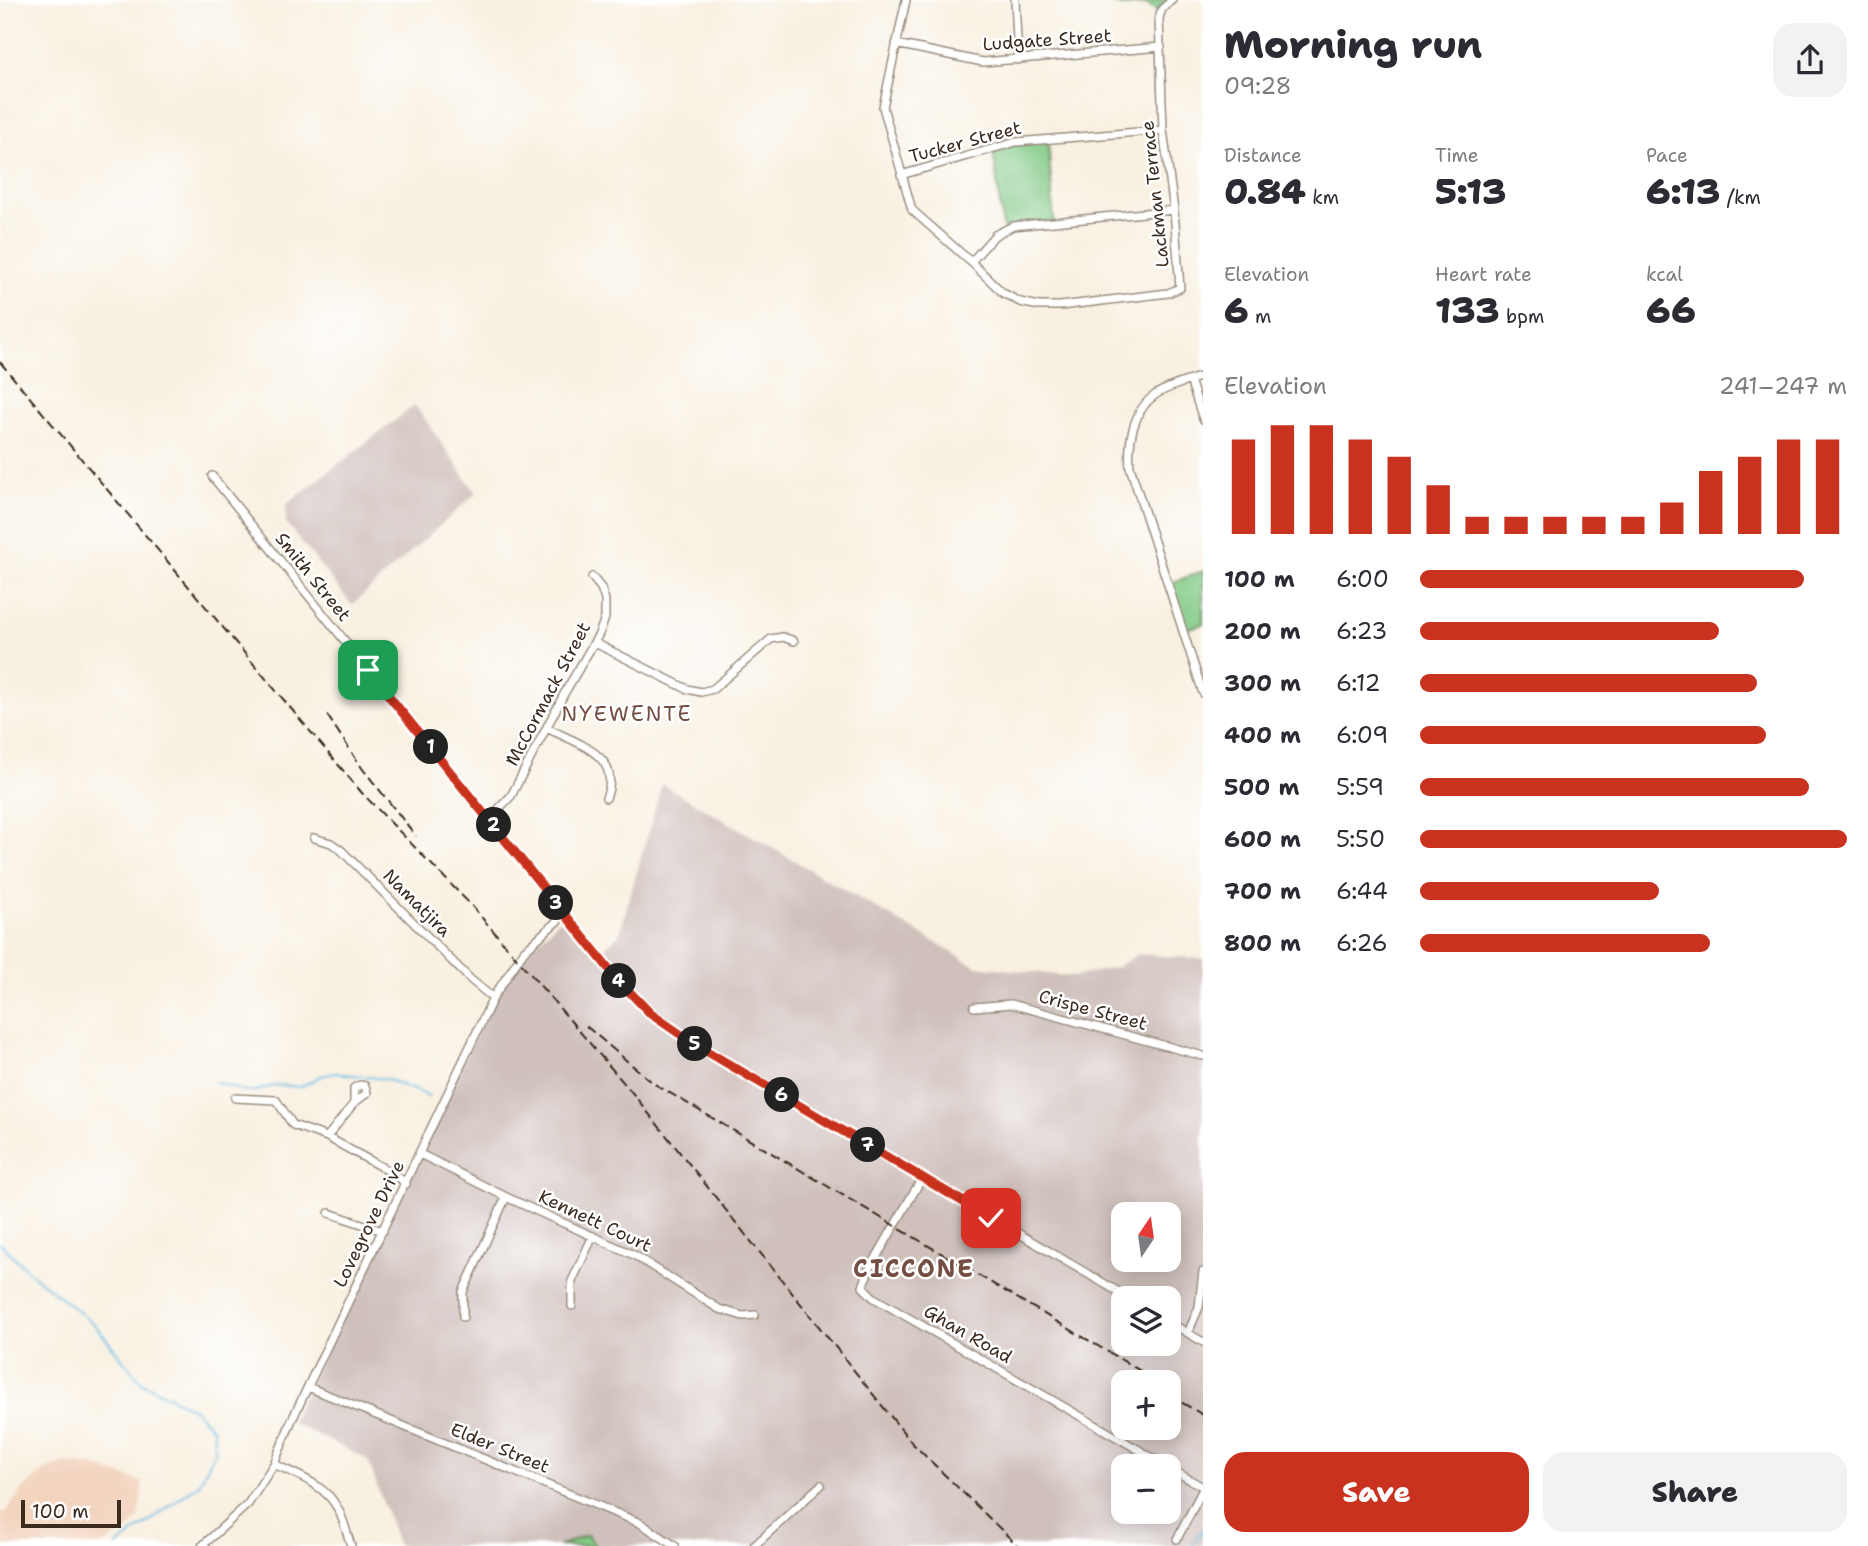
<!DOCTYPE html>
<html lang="en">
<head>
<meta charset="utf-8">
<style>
	:root { --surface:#fff; --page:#f2f2f3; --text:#2b2b33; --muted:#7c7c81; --accent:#c8321e }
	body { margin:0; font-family:"Shantell Sans",sans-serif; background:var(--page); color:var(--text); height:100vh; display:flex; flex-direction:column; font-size:26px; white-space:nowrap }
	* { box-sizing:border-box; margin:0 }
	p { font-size:23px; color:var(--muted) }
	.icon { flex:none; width:38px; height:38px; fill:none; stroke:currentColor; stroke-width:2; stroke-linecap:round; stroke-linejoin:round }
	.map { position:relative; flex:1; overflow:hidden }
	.sheet { display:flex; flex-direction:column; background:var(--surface); width:665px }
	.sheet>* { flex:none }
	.needle { width:46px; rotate:13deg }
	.buttons { position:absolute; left:1111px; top:1202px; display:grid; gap:14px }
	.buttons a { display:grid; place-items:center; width:70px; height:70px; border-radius:14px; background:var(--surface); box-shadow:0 4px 18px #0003; font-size:35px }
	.scale { position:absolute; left:21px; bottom:18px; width:100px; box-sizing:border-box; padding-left:7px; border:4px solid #3b2a1e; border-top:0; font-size:19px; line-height:24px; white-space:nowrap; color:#3b2a1e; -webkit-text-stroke:5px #fff; paint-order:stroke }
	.pin { position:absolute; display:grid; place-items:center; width:60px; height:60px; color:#fff; margin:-30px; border-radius:14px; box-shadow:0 4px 10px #0006 }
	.km { position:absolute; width:35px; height:35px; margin:-18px; border-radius:50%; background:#222; color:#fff; font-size:19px; line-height:35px; text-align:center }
	.round { display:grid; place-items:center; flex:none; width:74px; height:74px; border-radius:21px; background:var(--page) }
	.summary { display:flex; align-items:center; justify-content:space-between; height:119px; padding:0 21px }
	h1 { font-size:38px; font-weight:800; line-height:52px }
	.figures { display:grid; grid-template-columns:repeat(3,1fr); gap:10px; height:119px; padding:7px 21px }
	.figures div { display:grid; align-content:center }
	.figures b { font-size:35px; font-weight:800 }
	.figures small { font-size:19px; font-weight:400 }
	.figures p { font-size:19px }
	.chart { height:196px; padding:14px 21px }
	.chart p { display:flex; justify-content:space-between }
	.chart svg { width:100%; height:126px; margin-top:7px; stroke:var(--accent); stroke-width:6 }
	.action { display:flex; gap:14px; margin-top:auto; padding:14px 21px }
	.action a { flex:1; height:80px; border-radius:21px; background:var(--accent); color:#fff; font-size:28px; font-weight:800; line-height:80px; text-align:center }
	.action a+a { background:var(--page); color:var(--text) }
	ul { padding:0 21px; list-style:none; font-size:23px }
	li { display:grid; grid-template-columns:112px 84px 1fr; align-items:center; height:52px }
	li i { height:18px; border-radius:9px; background:var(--accent) }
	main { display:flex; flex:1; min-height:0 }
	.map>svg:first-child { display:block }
	.built { fill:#f3d4bf }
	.industrial { fill:#cfc0bb; fill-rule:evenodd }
	.green { fill:#82c985; stroke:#5e7a52; stroke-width:2 }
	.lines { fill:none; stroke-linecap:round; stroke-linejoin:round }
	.stream { stroke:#67b9e2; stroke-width:2 }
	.street-casing { stroke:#9a8d7f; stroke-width:10 }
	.street { stroke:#fff; stroke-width:7 }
	.rail { stroke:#3b2a1e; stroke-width:2; stroke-dasharray:10 5; stroke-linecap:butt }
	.route-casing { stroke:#fff; stroke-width:14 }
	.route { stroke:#c8321e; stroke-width:9 }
	.labels { text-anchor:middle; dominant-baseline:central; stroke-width:5; stroke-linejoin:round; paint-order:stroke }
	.street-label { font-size:18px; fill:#3b2a1e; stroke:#fff }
	.quarter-label { font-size:21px; letter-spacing:2px; fill:#744e43; stroke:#fff }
	.district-label { font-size:24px; font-weight:bold; letter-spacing:2px; fill:#744e43; stroke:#fff }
</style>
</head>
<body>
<main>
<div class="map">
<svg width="1203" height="1546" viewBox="0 0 1203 1546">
	<rect width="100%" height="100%" fill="#fff"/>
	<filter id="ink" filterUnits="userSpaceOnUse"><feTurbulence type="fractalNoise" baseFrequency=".0143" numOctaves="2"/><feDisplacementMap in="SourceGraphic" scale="14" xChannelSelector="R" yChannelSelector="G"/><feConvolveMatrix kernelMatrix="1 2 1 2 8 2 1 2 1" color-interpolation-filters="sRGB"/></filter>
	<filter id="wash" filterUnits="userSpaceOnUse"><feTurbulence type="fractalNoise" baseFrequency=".00686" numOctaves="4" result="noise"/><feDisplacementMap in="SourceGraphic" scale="28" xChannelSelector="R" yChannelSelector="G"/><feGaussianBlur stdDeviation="1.57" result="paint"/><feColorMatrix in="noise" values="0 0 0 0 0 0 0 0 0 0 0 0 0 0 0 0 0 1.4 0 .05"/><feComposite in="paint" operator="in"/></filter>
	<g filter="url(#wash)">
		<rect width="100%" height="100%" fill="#f8f0e0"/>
		<!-- built -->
		<path class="built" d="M66,1463L90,1465L143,1482L139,1517L130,1528L101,1546H0V1514L6,1511L23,1489L45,1470Z"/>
		<!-- industrial -->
		<path class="industrial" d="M415,405L476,493L352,605L286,523V505Z
			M662,784L976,966L1074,977L1117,967L1138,954L1203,959V1546H595L587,1535L559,1546H398L368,1460L291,1422L493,998L514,965L565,914L597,955L619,935ZM1124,1214H1169V1260H1124ZM1124,1298H1169V1344H1124ZM1124,1382H1169V1428H1124ZM1124,1466H1169V1512H1124Z"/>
		<!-- green -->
		<path class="green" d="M1098,0H1172L1160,13L1147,4L1122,6Z
			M1048,139L1054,222L1003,229L993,148Z
			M1203,571V624L1183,630L1168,584Z
			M587,1535L595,1546H559Z"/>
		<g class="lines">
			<!-- stream -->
			<path class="stream" d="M216,1082L243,1091H256L277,1085L300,1087L321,1076L335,1073L386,1079L429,1096
				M0,1243L30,1273L94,1324L141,1382L195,1410L213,1429L215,1451L199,1484L117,1546
				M1192,1545L1203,1529"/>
		</g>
	</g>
	<g filter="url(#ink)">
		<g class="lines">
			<defs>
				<path id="street" d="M906,0L883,107L912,210L971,262L1003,293L1020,302L1039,306H1060L1168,293L1180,288L1174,210L1163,130L1159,18L1162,9L1172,0
					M1015,0L1018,60
					M896,44L983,62L1161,47
					M901,175L1016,142L1163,130
					M971,262L995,235L1013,226L1174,210
					M1203,376C1188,381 1168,386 1155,395C1133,410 1128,442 1130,467L1203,693
					M1190,380L1203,419
					M212,476L598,955L651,1014L696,1045L1129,1298
					M595,643L687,689L701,692L713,689L771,639L783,637L794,641
					M547,728C578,744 623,755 606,798
					M489,819L511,796L564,694L599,634L605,618V600L601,588L592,577
					M314,838L331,843L341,850L471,980L493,998
					M974,1007L1011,1004L1203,1056
					M235,1098L276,1100L293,1125L327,1137L396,1175L406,1184
					M327,1137L354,1103L367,1093L365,1086L360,1085L354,1088V1103
					M420,1154L506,1197L634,1255L719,1309L743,1316L755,1315
					M922,1178L868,1272L863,1287L874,1298L1167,1466
					M329,1213L383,1231
					M572,1306V1281L593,1236
					M463,1317V1292L506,1197
					M1169,1322L1203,1342
					M1188,1333L1199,1307L1203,1272
					M308,1387L640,1523L675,1546
					M274,1464C297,1475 326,1485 338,1509C344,1520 347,1534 351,1546
					M1169,1468L1203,1487
					M1177,1539L1203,1489
					M202,1546L248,1504L274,1464L291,1422L494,996L524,951L565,914
					M754,1546L821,1485"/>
			</defs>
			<!-- street casing -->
			<use href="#street" class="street-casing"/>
			<!-- street -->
			<use href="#street" class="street"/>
			<!-- rail -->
			<path class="rail" d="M0,362L362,793L471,905L630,1090L912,1443L1018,1546
				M327,715L362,768L416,836
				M586,1026L653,1083L1159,1382
				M1169,1395L1203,1415"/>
		</g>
	</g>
	<g class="lines" filter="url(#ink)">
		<defs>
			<path id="route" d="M368,670L618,980L651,1014L696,1045L991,1218"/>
		</defs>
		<!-- route casing -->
		<use href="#route" class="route-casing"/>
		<!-- route -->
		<use href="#route" class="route"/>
	</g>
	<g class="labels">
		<!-- street labels -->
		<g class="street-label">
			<text transform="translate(1047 40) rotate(-4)">Ludgate Street</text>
			<text transform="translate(965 142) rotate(-15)">Tucker Street</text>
			<text transform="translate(1155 194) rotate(-96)">Lackman Terrace</text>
			<text transform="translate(313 577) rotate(51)">Smith Street</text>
			<text transform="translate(548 694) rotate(-62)">McCormack Street</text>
			<text transform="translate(417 903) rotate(45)">Namatjira</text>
			<text transform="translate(1093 1010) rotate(15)">Crispe Street</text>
			<text transform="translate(595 1221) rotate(25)">Kennett Court</text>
			<text transform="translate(369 1224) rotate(-64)">Lovegrove Drive</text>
			<text transform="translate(968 1334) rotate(30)">Ghan Road</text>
			<text transform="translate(500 1448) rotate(22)">Elder Street</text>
		</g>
		<!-- quarter labels -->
		<g class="quarter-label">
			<text x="627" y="714">NYEWENTE</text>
		</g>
		<!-- district labels -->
		<g class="district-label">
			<text x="914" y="1269">CICCONE</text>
		</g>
	</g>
</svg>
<div class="buttons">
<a><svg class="needle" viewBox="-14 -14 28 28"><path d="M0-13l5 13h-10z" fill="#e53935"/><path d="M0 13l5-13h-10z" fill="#7c7c81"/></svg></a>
<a><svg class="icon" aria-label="layers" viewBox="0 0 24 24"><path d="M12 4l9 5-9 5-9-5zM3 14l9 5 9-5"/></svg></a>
<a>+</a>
<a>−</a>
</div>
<div class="scale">100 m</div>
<div class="pin" style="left:368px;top:670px;background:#1e9e55"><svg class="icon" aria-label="arrive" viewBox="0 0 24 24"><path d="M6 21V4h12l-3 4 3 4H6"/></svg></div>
<div class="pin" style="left:991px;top:1218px;background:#d93025"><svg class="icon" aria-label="check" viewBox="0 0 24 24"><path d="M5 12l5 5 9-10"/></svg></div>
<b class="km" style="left:431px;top:747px">1</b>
<b class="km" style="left:494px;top:825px">2</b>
<b class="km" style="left:556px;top:903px">3</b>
<b class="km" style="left:619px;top:981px">4</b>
<b class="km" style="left:695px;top:1044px">5</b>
<b class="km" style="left:782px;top:1095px">6</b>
<b class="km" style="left:868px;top:1145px">7</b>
</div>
<section class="sheet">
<div class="summary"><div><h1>Morning run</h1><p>09:28</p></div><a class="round"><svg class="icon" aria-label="share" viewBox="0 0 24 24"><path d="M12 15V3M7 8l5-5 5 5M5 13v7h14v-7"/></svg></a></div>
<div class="figures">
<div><p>Distance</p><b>0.84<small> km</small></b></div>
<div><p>Time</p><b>5:13</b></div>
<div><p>Pace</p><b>6:13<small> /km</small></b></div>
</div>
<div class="figures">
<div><p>Elevation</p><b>6<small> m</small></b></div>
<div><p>Heart rate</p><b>133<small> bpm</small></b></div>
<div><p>kcal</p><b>66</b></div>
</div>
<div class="chart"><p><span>Elevation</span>241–247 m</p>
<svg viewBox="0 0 160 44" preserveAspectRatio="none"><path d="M5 44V11M15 44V6M25 44V6M35 44V11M45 44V17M55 44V27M65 44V38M75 44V38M85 44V38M95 44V38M105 44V38M115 44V33M125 44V22M135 44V17M145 44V11M155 44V11"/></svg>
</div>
<ul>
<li><b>100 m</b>6:00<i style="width:90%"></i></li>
<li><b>200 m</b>6:23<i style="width:70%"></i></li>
<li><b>300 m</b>6:12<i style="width:79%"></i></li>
<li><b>400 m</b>6:09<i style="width:81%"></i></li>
<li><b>500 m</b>5:59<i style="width:91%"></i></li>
<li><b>600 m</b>5:50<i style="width:100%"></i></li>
<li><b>700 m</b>6:44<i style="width:56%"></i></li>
<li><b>800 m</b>6:26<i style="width:68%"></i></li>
</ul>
<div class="action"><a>Save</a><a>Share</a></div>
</section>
</main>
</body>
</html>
